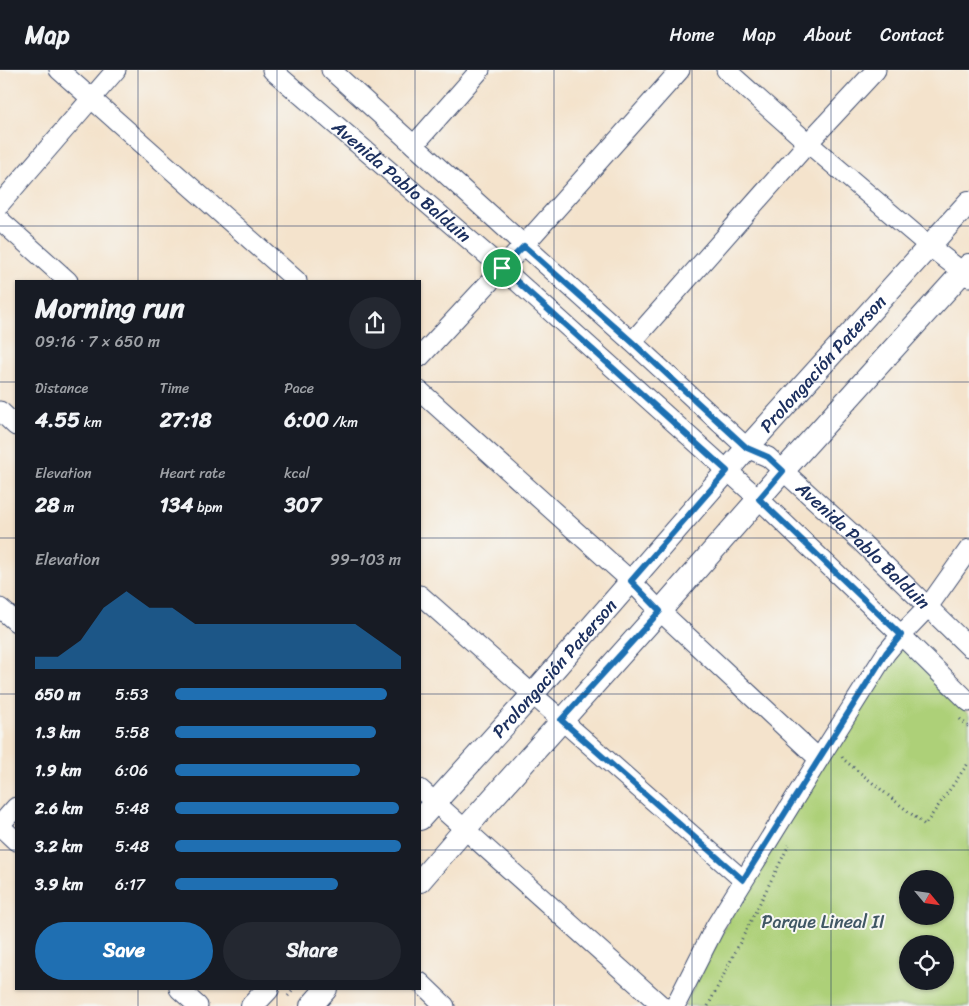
<!DOCTYPE html>
<html lang="en">
<head>
<meta charset="utf-8">
<style>
	:root { --surface:#171b24; --page:#242831; --text:#f1f3f6; --muted:#9ea1a6; --line:#363941; --accent:#1f6fb2 }
	body { margin:0; font-family:Sriracha,sans-serif; background:var(--page); color:var(--text); height:100vh; display:flex; flex-direction:column; font-size:19px; white-space:nowrap }
	* { box-sizing:border-box; margin:0 }
	p { font-size:16px; color:var(--muted) }
	.icon { flex:none; width:28px; height:28px; fill:none; stroke:currentColor; stroke-width:2; stroke-linecap:round; stroke-linejoin:round }
	.map { position:relative; flex:1; overflow:hidden }
	.drawer { position:absolute; left:15px; top:210px; width:406px; height:710px; display:flex; flex-direction:column; background:var(--surface); border-radius:0px; box-shadow:0 1px 4px #0004 }
	.drawer>* { flex:none }
	.needle { width:32px; rotate:119deg }
	.tools { position:absolute; left:899px; top:800px; display:grid; gap:10px }
	.tools a { display:grid; place-items:center; width:55px; height:55px; border-radius:50%; background:var(--surface); box-shadow:0 1px 4px #0004; font-size:25px }
	.pin { position:absolute; display:grid; place-items:center; width:42px; height:42px; color:#fff; margin:-21px; border:2px solid #fff; border-radius:50%; box-shadow:0 1px 5px #0007 }
	.round { display:grid; place-items:center; flex:none; width:52px; height:52px; border-radius:26px; background:var(--page) }
	.overview { display:flex; align-items:center; justify-content:space-between; height:85px; padding:0 20px }
	h1 { font-size:28px; font-weight:800; line-height:38px }
	.stats { display:grid; grid-template-columns:repeat(3,1fr); gap:8px; height:85px; padding:5px 20px }
	.stats div { display:grid; align-content:center }
	.stats b { font-size:21px; font-weight:800 }
	.stats small { font-size:14px; font-weight:400 }
	.stats p { font-size:14px }
	.chart { height:140px; padding:10px 20px }
	.chart p { display:flex; justify-content:space-between }
	.chart svg { width:100%; height:90px; margin-top:5px; fill:var(--accent); opacity:.7 }
	.cta { display:flex; gap:10px; margin-top:auto; padding:10px 20px }
	.cta a { flex:1; height:58px; border-radius:30px; background:var(--accent); color:#fff; font-size:20px; font-weight:800; line-height:58px; text-align:center }
	.cta a+a { background:var(--page); color:var(--text) }
	ul { padding:0 20px; list-style:none; font-size:16px }
	li { display:grid; grid-template-columns:80px 60px 1fr; align-items:center; height:38px }
	li i { height:12px; border-radius:6px; background:var(--accent) }
	header { display:flex; align-items:center; gap:30px; box-sizing:border-box; height:70px; padding:0 25px; background:var(--surface); border-bottom:1px solid var(--line) }
	header strong { font-size:24px }
	nav { display:flex; gap:28px; margin-inline-start:auto; font-size:18px }
	.map>svg:first-child { display:block }
	.green { fill:#add078; stroke:#64806b; fill-rule:evenodd }
	.lines { fill:none; stroke-linecap:round; stroke-linejoin:round }
	.minor-casing { stroke:#3c4a6e; stroke-width:21 }
	.tertiary-casing { stroke:#3c4a6e; stroke-width:24 }
	.path { stroke:#3c4a6e; stroke-width:3; stroke-dasharray:1 4; stroke-linecap:butt }
	.minor { stroke:#fff; stroke-width:19 }
	.tertiary { stroke:#fff; stroke-width:22 }
	.route-casing { stroke:#fff; stroke-width:10 }
	.route { stroke:#1f6fb2; stroke-width:6 }
	.grid { fill:none; stroke:#1b2f5e; stroke-width:1; stroke-opacity:0.55 }
	.labels { text-anchor:middle; dominant-baseline:central; stroke-width:4; stroke-linejoin:round; paint-order:stroke }
	.street-label { font-size:18px; fill:#1b2f5e; stroke:#f6f6f2 }
	.park-label { font-size:18px; fill:#405764; stroke:#f6f6f2 }
</style>
</head>
<body>
<header>
<strong>Map</strong>
<nav><a>Home</a><a>Map</a><a>About</a><a>Contact</a></nav>
</header>
<div class="map">
<svg width="969" height="936" viewBox="0 0 969 936">
	<rect width="100%" height="100%" fill="#f6f6f2"/>
	<filter id="ink" filterUnits="userSpaceOnUse"><feTurbulence type="fractalNoise" baseFrequency=".02" numOctaves="2"/><feDisplacementMap in="SourceGraphic" scale="10" xChannelSelector="R" yChannelSelector="G"/><feConvolveMatrix kernelMatrix="1 2 1 2 8 2 1 2 1" color-interpolation-filters="sRGB"/></filter>
	<filter id="wash" filterUnits="userSpaceOnUse"><feTurbulence type="fractalNoise" baseFrequency=".0096" numOctaves="4" result="noise"/><feDisplacementMap in="SourceGraphic" scale="20" xChannelSelector="R" yChannelSelector="G"/><feGaussianBlur stdDeviation="1.12" result="paint"/><feColorMatrix in="noise" values="0 0 0 0 0 0 0 0 0 0 0 0 0 0 0 0 0 1.4 0 .05"/><feComposite in="paint" operator="in"/></filter>
	<g filter="url(#wash)">
		<rect width="100%" height="100%" fill="#f4e3cc"/>
		<!-- green -->
		<path class="green" d="M902,576L969,645V936H684L747,816L828,687ZM908,809H945V846H908ZM908,874H945V911H908Z"/>
	</g>
	<g filter="url(#ink)">
		<g class="lines">
			<defs>
				<g id="minor">
					<path d="M59,0L297,211"/>
					<path id="s1" d="M272,0L502,198L759,429L901,565L969,632"/>
					<path id="s2" d="M331,0L524,175L632,272L747,378L768,387L860,471L969,577"/>
					<path d="M726,0L808,73L929,176L969,207"/>
					<path d="M414,75L480,0"/>
					<path d="M0,134L116,0"/>
					<path d="M0,150L68,211"/>
					<path d="M632,272L808,73L876,0"/>
					<path d="M420,287L524,175L680,0"/>
					<path d="M420,321L631,511L660,541L819,689"/>
					<path d="M0,341L16,356"/>
					<path d="M420,525L743,810"/>
					<path d="M0,538L16,552"/>
					<path d="M420,719L662,936"/>
					<path d="M0,755L16,737"/>
					<path d="M0,756L16,771"/>
					<path d="M420,912L445,936"/>
					<path d="M179,919L198,936"/>
					<path d="M675,936L715,857L819,689L886,583L901,565L928,537L969,479"/>
				</g>
				<g id="tertiary">
					<path id="s3" d="M420,749L532,625L747,378L969,132"/>
					<path d="M420,811L465,759L660,541L783,401L969,195"/>
					<path d="M252,936L268,919"/>
					<path d="M311,936L326,919"/>
				</g>
			</defs>
			<!-- minor casing -->
			<use href="#minor" class="minor-casing"/>
			<!-- tertiary casing -->
			<use href="#tertiary" class="tertiary-casing"/>
			<!-- path -->
			<path class="path" d="M960,649L969,657
				M842,687L843,689L925,755L969,692
				M288,926L294,919
				M708,936L789,775"/>
			<!-- minor -->
			<use href="#minor" class="minor"/>
			<!-- tertiary -->
			<use href="#tertiary" class="tertiary"/>
		</g>
	</g>
	<g class="lines" filter="url(#ink)">
		<defs>
			<path id="route" d="M524,176L632,272L747,378L768,387L783,401L759,429L901,565L886,583L819,689L743,810L561,650L660,541L631,511L727,401L502,198Z"/>
		</defs>
		<!-- route casing -->
		<use href="#route" class="route-casing"/>
		<!-- route -->
		<use href="#route" class="route"/>
	</g>
	<!-- grid -->
	<path class="grid" d="M138,0V211M277,0V211M415,0V211M554,0V936M692,0V936M831,0V936M0,156H969M0,312H16M420,312H969M0,468H16M420,468H969M0,624H16M420,624H969M0,780H16M420,780H969M138,919V936M277,919V936M415,919V936"/>
	<g class="labels">
		<!-- street labels -->
		<g class="street-label">
			<text stroke="none"><textPath href="#s1" startOffset="171">Avenida Pablo Balduin</textPath></text>
			<text stroke="none"><textPath href="#s3" startOffset="608">Prolongación Paterson</textPath></text>
			<text stroke="none"><textPath href="#s2" startOffset="715">Avenida Pablo Balduin</textPath></text>
			<text stroke="none"><textPath href="#s3" startOffset="202">Prolongación Paterson</textPath></text>
		</g>
		<!-- park labels -->
		<g class="park-label">
			<text x="823" y="852">Parque Lineal II</text>
		</g>
	</g>
</svg>
<div class="tools">
<a><svg class="needle" viewBox="-14 -14 28 28"><path d="M0-13l5 13h-10z" fill="#e53935"/><path d="M0 13l5-13h-10z" fill="#9ea1a6"/></svg></a>
<a><svg class="icon" aria-label="locate" viewBox="0 0 24 24"><circle cx="12" cy="12" r="6"/><path d="M12 2v4M12 18v4M2 12h4M18 12h4"/></svg></a>
</div>
<div class="pin" style="left:502px;top:198px;background:#1e9e55"><svg class="icon" aria-label="arrive" viewBox="0 0 24 24"><path d="M6 21V4h12l-3 4 3 4H6"/></svg></div>
<section class="drawer">
<div class="overview"><div><h1>Morning run</h1><p>09:16 · 7 × 650 m</p></div><a class="round"><svg class="icon" aria-label="share" viewBox="0 0 24 24"><path d="M12 15V3M7 8l5-5 5 5M5 13v7h14v-7"/></svg></a></div>
<div class="stats">
<div><p>Distance</p><b>4.55<small> km</small></b></div>
<div><p>Time</p><b>27:18</b></div>
<div><p>Pace</p><b>6:00<small> /km</small></b></div>
</div>
<div class="stats">
<div><p>Elevation</p><b>28<small> m</small></b></div>
<div><p>Heart rate</p><b>134<small> bpm</small></b></div>
<div><p>kcal</p><b>307</b></div>
</div>
<div class="chart"><p><span>Elevation</span>99–103 m</p>
<svg viewBox="0 0 160 44" preserveAspectRatio="none"><path d="M0 44V38L10 38L20 30L30 14L40 6L50 14L60 14L70 22L80 22L90 22L100 22L110 22L120 22L130 22L140 22L150 30L160 38V44z"/></svg>
</div>
<ul>
<li><b>650 m</b>5:53<i style="width:94%"></i></li>
<li><b>1.3 km</b>5:58<i style="width:89%"></i></li>
<li><b>1.9 km</b>6:06<i style="width:82%"></i></li>
<li><b>2.6 km</b>5:48<i style="width:99%"></i></li>
<li><b>3.2 km</b>5:48<i style="width:100%"></i></li>
<li><b>3.9 km</b>6:17<i style="width:72%"></i></li>
</ul>
<div class="cta"><a>Save</a><a>Share</a></div>
</section>
</div>
</body>
</html>
